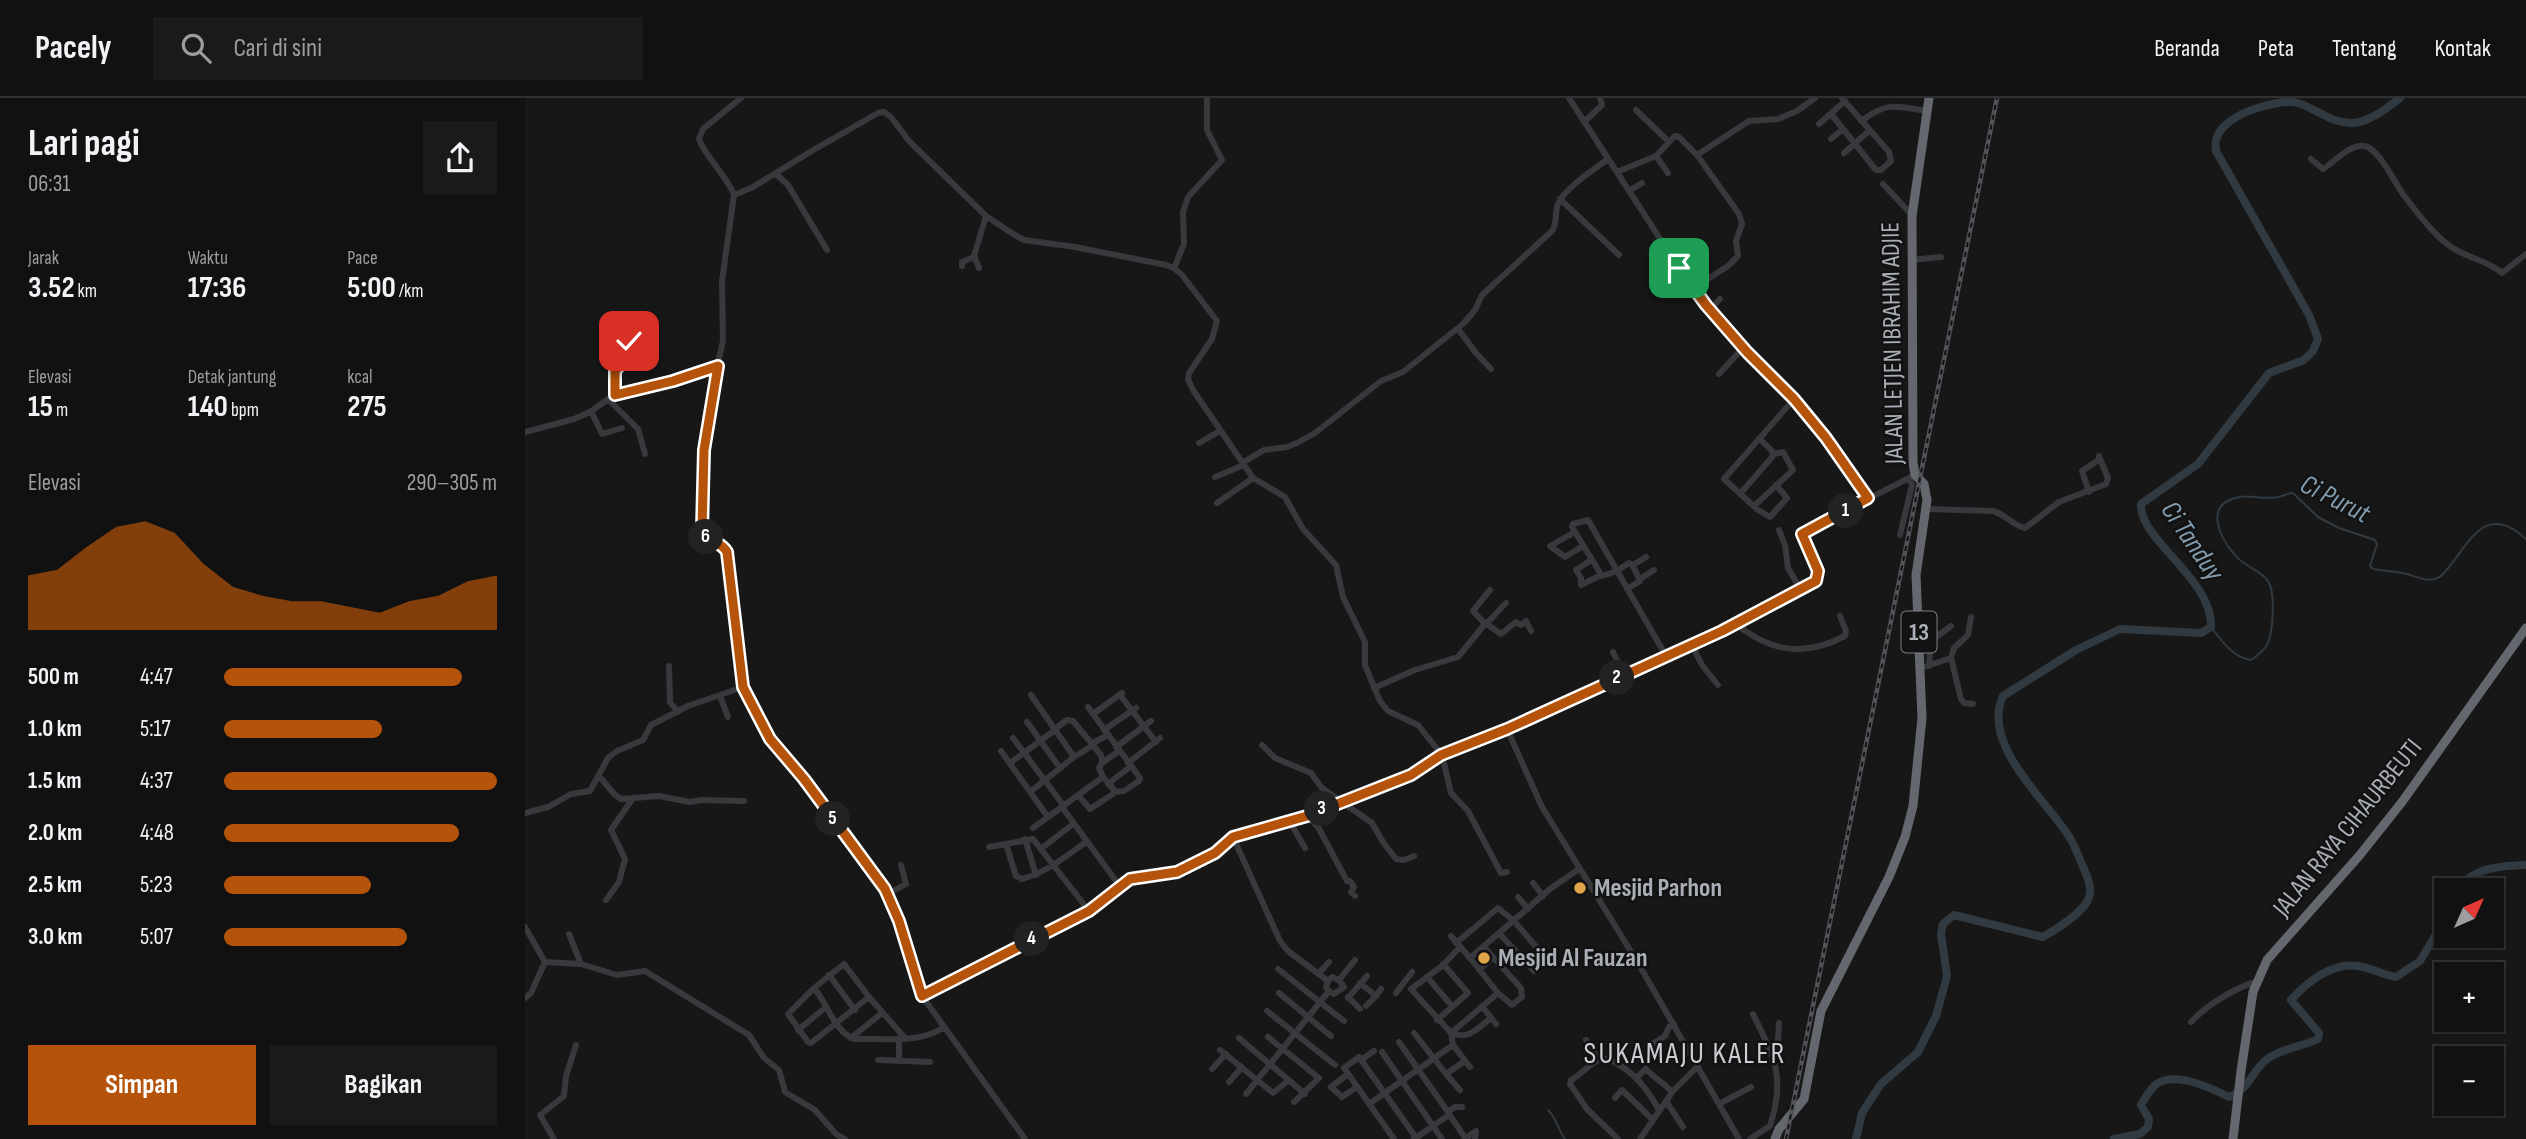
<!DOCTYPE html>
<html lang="id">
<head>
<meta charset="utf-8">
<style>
	:root { --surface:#111112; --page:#1a1a1b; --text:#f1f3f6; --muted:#9c9d9f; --line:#303132; --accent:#b45309 }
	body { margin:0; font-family:"Sofia Sans Condensed",sans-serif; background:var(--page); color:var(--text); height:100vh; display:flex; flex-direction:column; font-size:26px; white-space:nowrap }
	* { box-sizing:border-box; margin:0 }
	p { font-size:23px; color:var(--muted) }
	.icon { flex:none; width:38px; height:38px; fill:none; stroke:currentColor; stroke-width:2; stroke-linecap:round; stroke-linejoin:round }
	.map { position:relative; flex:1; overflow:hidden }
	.side { display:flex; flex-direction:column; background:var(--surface); width:525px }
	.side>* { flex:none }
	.needle { width:46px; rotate:45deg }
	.tools { position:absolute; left:1909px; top:780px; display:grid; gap:14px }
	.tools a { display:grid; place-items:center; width:70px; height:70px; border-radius:0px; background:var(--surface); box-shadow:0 2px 5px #0004,0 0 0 2px var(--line); font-size:35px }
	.pin { position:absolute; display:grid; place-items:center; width:60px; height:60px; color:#fff; margin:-30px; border-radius:14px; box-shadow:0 4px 10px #0006 }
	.km { position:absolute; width:35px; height:35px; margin:-18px; border-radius:50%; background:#222; color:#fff; font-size:19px; line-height:35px; text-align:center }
	.round { display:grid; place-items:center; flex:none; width:74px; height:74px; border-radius:0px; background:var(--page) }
	.overview { display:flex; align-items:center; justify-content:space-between; height:119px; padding:0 28px }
	h1 { font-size:38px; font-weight:700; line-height:52px }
	.metrics { display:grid; grid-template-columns:repeat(3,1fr); gap:10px; height:119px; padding:7px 28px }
	.metrics div { display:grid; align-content:center }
	.metrics b { font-size:30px; font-weight:700 }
	.metrics small { font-size:19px; font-weight:400 }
	.metrics p { font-size:19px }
	.chart { height:196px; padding:14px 28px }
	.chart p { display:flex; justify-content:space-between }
	.chart svg { width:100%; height:126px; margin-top:7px; fill:var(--accent); opacity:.7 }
	.cta { display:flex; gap:14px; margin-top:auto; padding:14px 28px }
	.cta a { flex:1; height:80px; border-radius:0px; background:var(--accent); color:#fff; font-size:28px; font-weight:700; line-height:80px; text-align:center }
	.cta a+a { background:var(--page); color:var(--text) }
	ul { padding:0 28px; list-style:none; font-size:23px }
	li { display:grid; grid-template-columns:112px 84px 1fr; align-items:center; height:52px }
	li i { height:18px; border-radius:9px; background:var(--accent) }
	header { display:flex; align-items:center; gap:42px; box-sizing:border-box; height:98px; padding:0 35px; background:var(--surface); border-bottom:2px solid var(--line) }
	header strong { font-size:33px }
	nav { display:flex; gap:38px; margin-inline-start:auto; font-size:24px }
	.search { width:490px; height:63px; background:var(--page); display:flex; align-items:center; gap:18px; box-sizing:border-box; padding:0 24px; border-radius:0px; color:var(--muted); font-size:26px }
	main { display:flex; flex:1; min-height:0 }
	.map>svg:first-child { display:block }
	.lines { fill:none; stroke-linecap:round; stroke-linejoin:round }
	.stream { stroke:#313a40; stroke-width:2 }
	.river { stroke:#313a40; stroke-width:8 }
	.minor { stroke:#38393d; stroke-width:6 }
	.highway { stroke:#64676d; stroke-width:9 }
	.rail-casing { stroke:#515358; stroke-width:4.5 }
	.rail { stroke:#121213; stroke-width:2; stroke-dasharray:5; stroke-linecap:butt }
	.route-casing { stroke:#fff; stroke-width:14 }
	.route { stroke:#b45309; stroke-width:9 }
	.poi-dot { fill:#e0a647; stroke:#121213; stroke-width:2.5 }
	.labels { text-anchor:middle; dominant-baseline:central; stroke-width:5; stroke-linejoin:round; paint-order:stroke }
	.shield { fill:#121213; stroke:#7c7f86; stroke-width:2 }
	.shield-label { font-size:24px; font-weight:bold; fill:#aaaeb7 }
	.street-label { font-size:26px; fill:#aaaeb7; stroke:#121213 }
	.poi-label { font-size:26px; font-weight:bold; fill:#aaaeb7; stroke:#121213; text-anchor:start }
	.water-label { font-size:28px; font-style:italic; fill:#849dae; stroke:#121213 }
	.quarter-label { font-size:30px; letter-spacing:2px; fill:#cbcdd3; stroke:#121213 }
</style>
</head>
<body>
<header>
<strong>Pacely</strong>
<div class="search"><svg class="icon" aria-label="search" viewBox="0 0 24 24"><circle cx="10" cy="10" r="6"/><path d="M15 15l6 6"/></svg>Cari di sini</div>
<nav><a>Beranda</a><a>Peta</a><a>Tentang</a><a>Kontak</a></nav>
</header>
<main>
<section class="side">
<div class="overview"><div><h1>Lari pagi</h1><p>06:31</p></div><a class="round"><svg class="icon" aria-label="share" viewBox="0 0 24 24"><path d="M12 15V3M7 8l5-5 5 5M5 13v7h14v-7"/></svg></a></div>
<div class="metrics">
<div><p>Jarak</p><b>3.52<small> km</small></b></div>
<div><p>Waktu</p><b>17:36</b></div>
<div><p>Pace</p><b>5:00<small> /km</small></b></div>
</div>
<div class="metrics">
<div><p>Elevasi</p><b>15<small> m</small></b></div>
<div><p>Detak jantung</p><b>140<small> bpm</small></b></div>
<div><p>kcal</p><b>275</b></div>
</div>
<div class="chart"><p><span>Elevasi</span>290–305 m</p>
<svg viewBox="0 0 160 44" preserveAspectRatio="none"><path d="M0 44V25L10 23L20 15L30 8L40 6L50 10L60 21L70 29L80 32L90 34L100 34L110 36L120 38L130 34L140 32L150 27L160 25V44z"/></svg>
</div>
<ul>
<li><b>500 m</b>4:47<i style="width:87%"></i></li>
<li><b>1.0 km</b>5:17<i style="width:58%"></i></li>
<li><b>1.5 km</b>4:37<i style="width:100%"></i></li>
<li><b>2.0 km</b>4:48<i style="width:86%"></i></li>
<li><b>2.5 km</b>5:23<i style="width:54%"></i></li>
<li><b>3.0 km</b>5:07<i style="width:67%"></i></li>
</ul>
<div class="cta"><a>Simpan</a><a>Bagikan</a></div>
</section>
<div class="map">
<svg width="2001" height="1041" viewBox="0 0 2001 1041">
	<rect width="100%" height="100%" fill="#171718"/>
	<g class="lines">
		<!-- stream -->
		<path class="stream" d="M1686,529C1697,543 1707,559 1726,562C1732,558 1738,553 1742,547C1748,535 1751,495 1743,483C1735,471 1719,469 1710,457C1694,439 1678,405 1715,399C1727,397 1740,402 1753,399C1759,398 1762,395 1768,395L1793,419L1814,430L1850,442L1852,446L1845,468L1848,471C1858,473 1868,473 1877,475C1891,477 1902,487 1916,478C1942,453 1956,400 2001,441
			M1023,1012C1033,1022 1032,1031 1040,1041"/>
		<!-- river -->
		<path class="river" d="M1932,793C1948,769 1974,768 2001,767
			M1331,1041L1337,1015L1356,986L1393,954L1411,918L1422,878L1416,836L1418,826L1429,817L1518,839C1530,832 1557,815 1563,802C1568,791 1563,781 1559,771C1554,760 1550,747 1543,737C1519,700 1456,646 1478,598L1551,552L1595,531L1676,535L1686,529C1688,481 1614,442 1616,406L1673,366L1744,275L1779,262L1788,253L1793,241L1784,217L1691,53C1691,50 1690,46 1691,43C1695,17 1751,0 1773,5C1792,11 1807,26 1828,25C1845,24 1862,10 1875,0
			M1589,1041L1615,1036L1623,1029L1624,1021L1616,1007C1620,1000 1626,989 1633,985C1653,974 1686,990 1704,999C1725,991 1725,975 1742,961C1758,950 1776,949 1793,941L1794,935L1766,902C1782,884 1807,864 1833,868C1847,870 1858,877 1871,879L1895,863L1922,818"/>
		<!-- minor -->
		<path class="minor" d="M216,0L178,31L174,41C182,62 201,76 209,97L197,183L198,243L187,290L179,353L177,432C183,444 196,443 202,454L218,589L245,641L279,681L360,791L374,823L397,898L500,1041
			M1044,0L1154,170L1181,207L1222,254L1269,301L1301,340L1343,400
			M1111,12L1144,44
			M1306,16L1351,72H1356L1366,63L1364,54L1317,0
			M1336,23C1364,3 1369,8 1402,13
			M1059,24L1077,7L1075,0
			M1294,26L1320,3
			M1306,41L1318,31
			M1319,55L1344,33
			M1131,58L1143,75
			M1786,61L1798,71C1809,64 1826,45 1840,48C1855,52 1870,86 1880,99C1894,117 1913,143 1933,153C1948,161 1965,164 1977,175L2001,156
			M1092,74L1131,58L1150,38L1154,39L1172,57L1224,23L1253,21L1272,13L1290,0
			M251,76L263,87L302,152
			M1358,86L1387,117
			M1104,93L1117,85
			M209,97L228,89L285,54L353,15L359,14L366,19L384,43L461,118L488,136L499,142L550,149L641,167L649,170L657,177L692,223L687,241L664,275L663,281L668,292L728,380L760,399L778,431L811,467L818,499L840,544V567L855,603L863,613L893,627L917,657L926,695L943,713L976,775L982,774
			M1035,101L1094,157
			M1386,162L1416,159
			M437,168V164L449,159
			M454,170L449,158L461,118
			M649,170L659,146L658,114L663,99L697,62L682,32V0
			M1169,190L1203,168L1213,158L1211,143L1217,126L1214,116L1172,57
			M1185,211L1195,201
			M933,231L951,255L966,271
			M1194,276L1218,250
			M90,297V273L105,254L99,230
			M83,301L113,331L120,356
			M66,313L77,336L97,330
			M0,334L49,321L65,314L89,297L148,283L193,268
			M674,345L695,333
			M717,365L739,352L762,349L772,345L790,335L856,283L878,274L939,225L950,212L957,197L1027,133C1033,124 1029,116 1033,106C1039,91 1069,71 1083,61
			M690,379L719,367
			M1251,387L1262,400L1245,419L1233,412L1199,381L1269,301
			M1564,394L1557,373L1575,361
			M1215,396L1248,358L1247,353L1234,340
			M692,405L728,380
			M1229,408L1268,372L1258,354L1249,356
			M1400,411L1468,413C1480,416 1488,428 1500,430L1534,404L1581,386L1583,380L1574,358
			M1254,432L1260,447L1263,470L1276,492
			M1050,434L1025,448L1040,459L1058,448
			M1375,437L1387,387L1384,381
			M1066,462L1051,472L1056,480V487L1076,477
			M1108,467L1121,459
			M1115,481L1129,472
			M1102,491L1115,483L1107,466L1104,465L1092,473L1077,478L1047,429L1048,426L1063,422C1089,467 1115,513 1141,558
			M959,524L976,536L991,524L996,527L1001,523L1006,533
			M963,524L981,505
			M1211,526C1245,554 1280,559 1320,538L1321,533L1315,518
			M1167,547L1177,567L1193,587
			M1088,554L1099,577
			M1426,560L1436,601L1439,605L1448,606
			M144,568L145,604L153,614
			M1404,568L1406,543L1426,528
			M1396,570L1426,560L1429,550L1443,537L1446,519
			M849,590L890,572L933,559L960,526L948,513L965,492
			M506,597L549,659L567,648
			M595,597L631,644
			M195,598L203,619
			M563,609L615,680L614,683L599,693L589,694
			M568,616L597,595
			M502,624L535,670
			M982,631L1017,709L1113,865L1214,1041
			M579,632L611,610
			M488,640L539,708
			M566,646L583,637
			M737,647L750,660L786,675L797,690L847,725L858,744L871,761L879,762L889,758
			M591,649L626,623
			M476,653L523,719L578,679L574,670L577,665L576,657L548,623L542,622L530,631
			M485,665L530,632
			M577,665L594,653
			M603,665L635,640
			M74,678L90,697L96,701L134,698L165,704L176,702L219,703
			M583,686L606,668
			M505,694L549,659
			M553,697L565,711L588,696L589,692L578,679
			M537,709L594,787
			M0,715L23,709L46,696L65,693L83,660L92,653L118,642L126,627L163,608L218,589
			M782,718L793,729L822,783H825L829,789L826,794L830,798
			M765,724L780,750
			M508,730L523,719
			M708,739L755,843L763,853L803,883L801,889L804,893L721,996
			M500,741L511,777
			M481,746L491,778L497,781C522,774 540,759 561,744
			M464,749L508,741L564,813
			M517,750L548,726
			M1008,785L1018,798
			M363,796L381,786L376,767
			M993,799L1003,811
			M81,802L94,784L100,761L86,732L108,700
			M0,829L20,864L56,866L92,877L120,873L224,937L239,960L254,972L260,994L290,1012L311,1036L320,1041
			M974,835L1009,873
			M44,836L56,866
			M926,838L945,860
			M931,845L973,810L989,823L1019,858
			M935,849L917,868L886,891L926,935C945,942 951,931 966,920
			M959,849L996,890L997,899L987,907L973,895L945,860L1025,791L1054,771
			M753,871L819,923
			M954,872L968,859
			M793,876L804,864
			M304,877L330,912
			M902,879L927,908
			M803,883L807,879L814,882L830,862
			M835,885L851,898L856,891
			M289,890L319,866L344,899
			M804,893L809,896L819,889L814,882
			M754,895L806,938
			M871,895L887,874
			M397,898L564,813L605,781L652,774L690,755L708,739L782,718L886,677L917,657L982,631L1197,533L1289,485L1293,481V473L1277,439L1278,434L1390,377
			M823,899L835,911
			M0,900L6,895L20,864
			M823,900L842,878
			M841,908L851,898
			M957,908L971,926
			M742,913L810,967
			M912,922L943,895L918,866
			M1666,924C1682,907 1709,890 1731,884
			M273,932L301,909
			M889,935L921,976
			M743,939L794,980L769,1004
			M326,940L357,915
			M380,940L344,899L286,945L283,944L263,916L289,890C302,905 309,933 329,941C358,940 393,946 418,930
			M714,940L780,996
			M1061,942L1074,961
			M874,944L923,1014L930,1009H937
			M1127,946L1140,938L1144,929L1149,926
			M928,947L945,969
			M695,952L748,995L764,982
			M857,954L917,1041
			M1247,956L1253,942L1254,925
			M353,962L405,964
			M374,962V940
			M836,962L849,953
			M687,971L701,956
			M823,976L806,989L817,999L832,989
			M1111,980L1121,971C1129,980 1138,984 1147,994
			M704,984L717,969
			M935,992L921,976L940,963
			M1090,1000L1097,992L1128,1022
			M1141,1003L1158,1029
			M844,1006L928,947L926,935L973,895
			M1194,1006L1226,989
			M924,1016L941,1041
			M941,1040L951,1033L950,1041
			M29,1041L15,1017L39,998L41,978L51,947
			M869,1041L819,970L834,959L892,1041
			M889,1041L924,1017
			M1093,1041L1062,1011L1045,986L1046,982C1058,976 1065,964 1078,960C1104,967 1122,990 1134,1012
			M1115,1041L1148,993L1173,968
			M1225,1041L1245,1028C1261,978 1249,960 1228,916"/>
		<!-- highway -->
		<path class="highway" d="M1250,1041L1254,1031L1279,1001L1296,913L1364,779L1380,739L1388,708L1397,620L1391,477L1402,402L1399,386L1390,377L1388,364L1387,118L1404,0
			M1708,1041L1716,973L1728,894L1742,862L1834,758L1877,704L2001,530"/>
		<defs>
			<path id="rail" d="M1261,1041L1472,0"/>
		</defs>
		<!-- rail casing -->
		<use href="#rail" class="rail-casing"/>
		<!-- rail -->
		<use href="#rail" class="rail"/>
	</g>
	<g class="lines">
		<defs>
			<path id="route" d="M104,243L106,254L90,273V297L148,283L193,268L179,352L177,432C183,444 196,443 202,454L218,589L245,641L279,681L360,791L374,823L397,898L564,813L605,781L652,774L690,755L708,739L782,718L886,677L916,657L982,631L1197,533L1291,483L1293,473L1277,436L1343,400L1301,340L1269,301L1222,254L1181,207L1154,170"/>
		</defs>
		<!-- route casing -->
		<use href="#route" class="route-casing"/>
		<!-- route -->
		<use href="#route" class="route"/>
	</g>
	<!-- markers -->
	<g class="poi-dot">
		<circle cx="1055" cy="790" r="7"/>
		<circle cx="959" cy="860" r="7"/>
	</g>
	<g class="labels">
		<!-- shield labels -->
		<rect class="shield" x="1376.5" y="513.5" width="35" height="41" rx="5"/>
		<g class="shield-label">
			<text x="1394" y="534">13</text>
		</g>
		<!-- street labels -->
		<g class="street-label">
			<text transform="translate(1368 245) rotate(-91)">JALAN LETJEN IBRAHIM ADJIE</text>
			<text transform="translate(1823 730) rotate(-51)">JALAN RAYA CIHAURBEUTI</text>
		</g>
		<!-- poi labels -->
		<g class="poi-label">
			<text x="1069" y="790">Mesjid Parhon</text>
			<text x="973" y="860">Mesjid Al Fauzan</text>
		</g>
		<!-- water labels -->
		<g class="water-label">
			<text transform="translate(1810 401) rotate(27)">Ci Purut</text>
			<text transform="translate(1667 443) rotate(56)">Ci Tanduy</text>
		</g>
		<!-- quarter labels -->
		<g class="quarter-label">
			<text x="1160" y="956">SUKAMAJU KALER</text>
		</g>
	</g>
</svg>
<div class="tools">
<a><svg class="needle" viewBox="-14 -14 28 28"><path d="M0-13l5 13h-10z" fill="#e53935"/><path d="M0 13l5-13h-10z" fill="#9c9d9f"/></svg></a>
<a>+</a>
<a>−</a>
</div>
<div class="pin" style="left:1154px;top:170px;background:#1e9e55"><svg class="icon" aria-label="arrive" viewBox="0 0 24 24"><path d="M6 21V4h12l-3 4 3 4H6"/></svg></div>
<div class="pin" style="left:104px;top:243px;background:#d93025"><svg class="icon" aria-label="check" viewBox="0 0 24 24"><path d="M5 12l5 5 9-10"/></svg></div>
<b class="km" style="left:1321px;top:413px">1</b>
<b class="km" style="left:1092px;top:580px">2</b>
<b class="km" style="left:797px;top:711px">3</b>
<b class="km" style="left:507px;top:841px">4</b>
<b class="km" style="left:308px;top:721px">5</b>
<b class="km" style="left:181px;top:439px">6</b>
</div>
</main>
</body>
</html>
